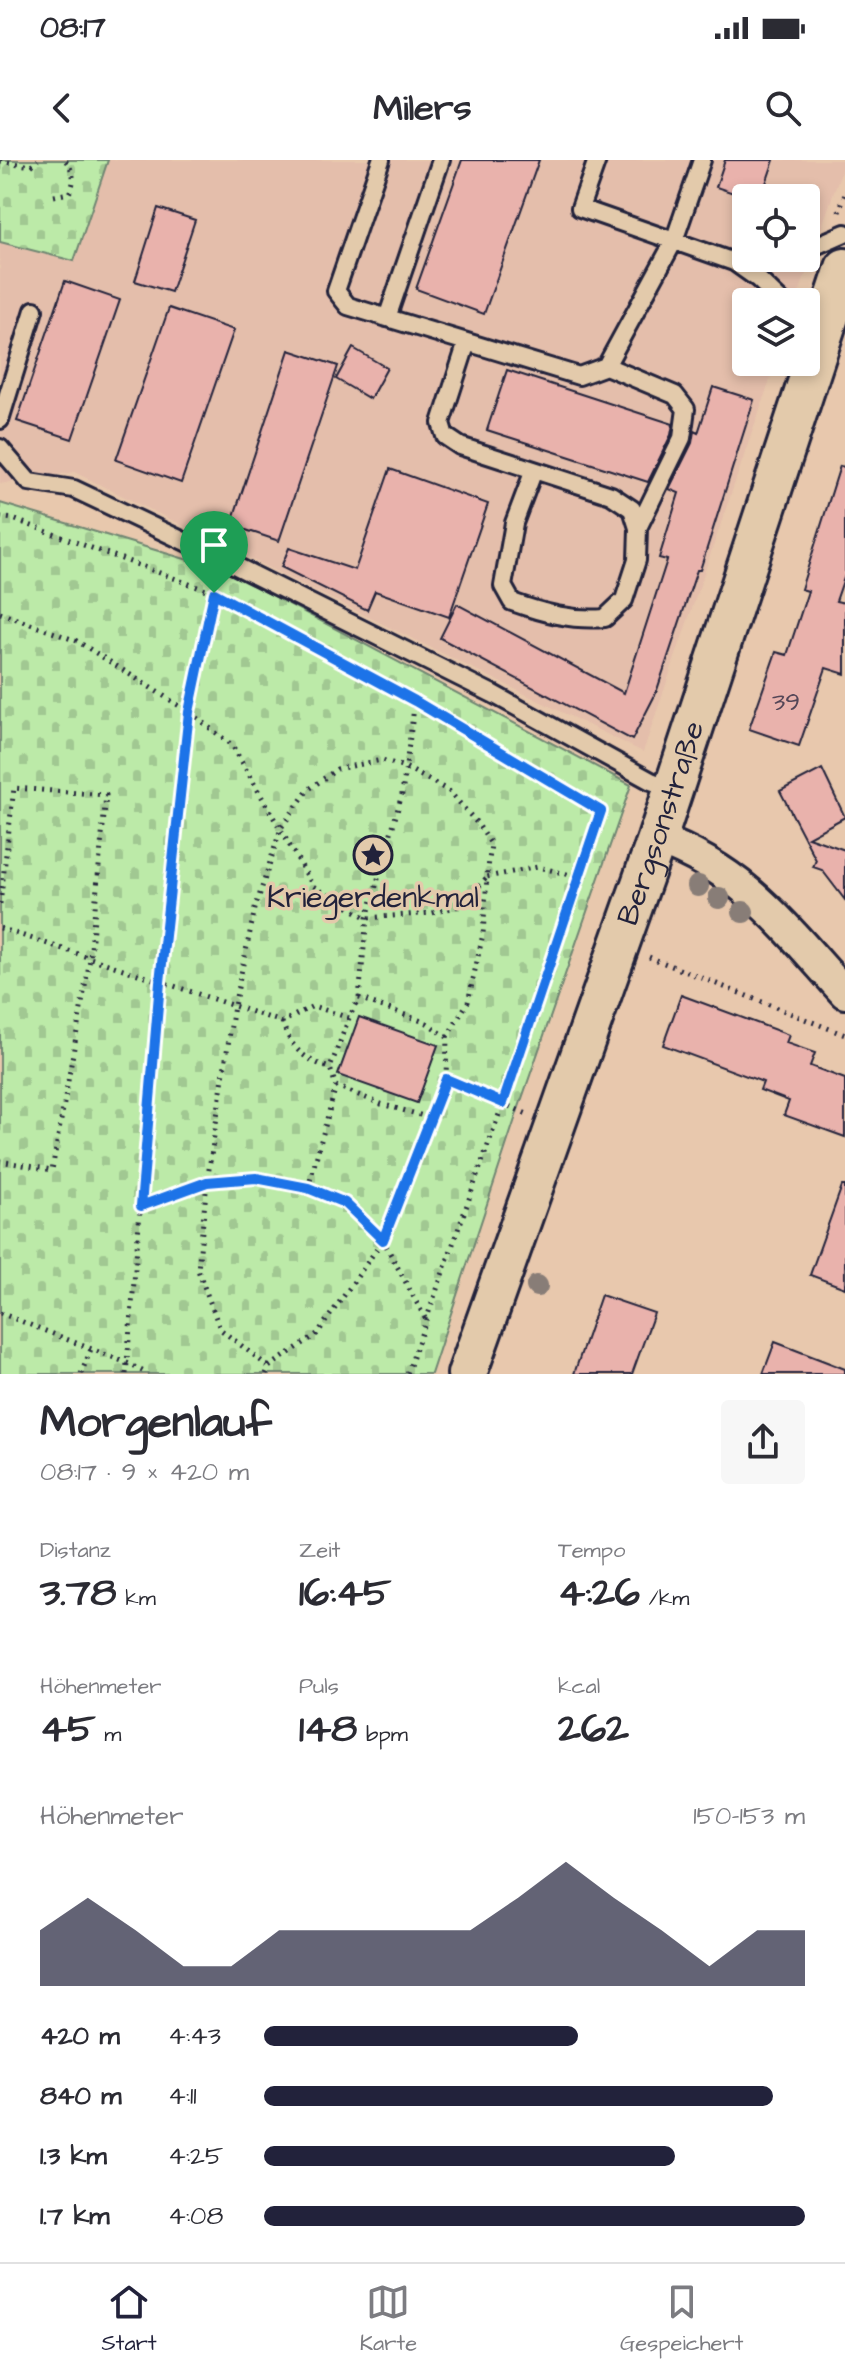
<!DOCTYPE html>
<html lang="de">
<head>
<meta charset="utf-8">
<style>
	:root { --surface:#fff; --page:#f7f7f7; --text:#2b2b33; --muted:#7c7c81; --line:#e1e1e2; --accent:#22223b }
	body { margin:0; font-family:"Architects Daughter",sans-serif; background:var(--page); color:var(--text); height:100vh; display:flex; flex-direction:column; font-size:30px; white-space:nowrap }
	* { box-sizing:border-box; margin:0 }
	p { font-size:26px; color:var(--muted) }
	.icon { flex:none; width:44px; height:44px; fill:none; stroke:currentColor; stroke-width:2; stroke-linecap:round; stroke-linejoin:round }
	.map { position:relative; height:1214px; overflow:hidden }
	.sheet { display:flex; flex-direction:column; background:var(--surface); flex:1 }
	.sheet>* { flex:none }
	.fabs { position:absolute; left:732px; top:24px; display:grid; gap:16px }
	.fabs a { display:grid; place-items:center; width:88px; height:88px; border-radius:8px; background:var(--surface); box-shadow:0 4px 12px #0003; font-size:40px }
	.pin { position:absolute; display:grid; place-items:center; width:68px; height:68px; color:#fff; margin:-82px -34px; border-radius:50% 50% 50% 0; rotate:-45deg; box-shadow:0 0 8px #0007 }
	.pin .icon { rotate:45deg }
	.round { display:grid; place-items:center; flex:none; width:84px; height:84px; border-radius:8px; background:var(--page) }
	.head { display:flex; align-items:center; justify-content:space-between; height:136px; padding:0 40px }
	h1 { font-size:44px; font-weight:800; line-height:60px }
	.stats { display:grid; grid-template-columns:repeat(3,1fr); gap:12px; height:136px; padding:8px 40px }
	.stats div { display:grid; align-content:center }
	.stats b { font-size:40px; font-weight:800 }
	.stats small { font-size:22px; font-weight:400 }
	.stats p { font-size:22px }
	.chart { height:224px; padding:16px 40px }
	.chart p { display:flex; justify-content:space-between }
	.chart svg { width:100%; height:144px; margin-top:8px; fill:var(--accent); opacity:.7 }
	ul { padding:0 40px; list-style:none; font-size:26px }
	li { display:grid; grid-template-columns:128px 96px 1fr; align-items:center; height:60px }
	li i { height:20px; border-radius:10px; background:var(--accent) }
	.status { display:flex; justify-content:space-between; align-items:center; height:56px; padding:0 40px; background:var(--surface); direction:ltr }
	.status svg { height:22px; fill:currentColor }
	header { display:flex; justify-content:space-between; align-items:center; height:104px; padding:0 40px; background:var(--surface); font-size:36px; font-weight:800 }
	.dock { display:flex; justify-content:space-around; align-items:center; height:112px; border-top:2px solid var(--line); background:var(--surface); font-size:22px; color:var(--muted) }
	.dock a { display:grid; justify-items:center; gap:4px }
	.dock .current { color:var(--accent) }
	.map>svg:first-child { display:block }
	.built { fill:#e4beab; fill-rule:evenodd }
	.cemetery { fill:url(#cemetery-stones); stroke:#6f8672; stroke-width:2 }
	.building { fill:#e9b2ac; stroke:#22223b; stroke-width:2 }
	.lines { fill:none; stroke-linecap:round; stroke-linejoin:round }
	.service-casing { stroke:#22223b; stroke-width:22 }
	.minor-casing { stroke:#22223b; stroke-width:36 }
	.tertiary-casing { stroke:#22223b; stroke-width:44 }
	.path { stroke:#22223b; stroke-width:5; stroke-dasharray:2 6; stroke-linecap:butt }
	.service { stroke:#e3caab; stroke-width:16 }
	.minor { stroke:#e3caab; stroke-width:30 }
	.tertiary { stroke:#e3caab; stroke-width:38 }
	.tree { fill:#887d77 }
	.route-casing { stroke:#fff; stroke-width:16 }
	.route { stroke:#1a73e8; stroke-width:10 }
	.labels { text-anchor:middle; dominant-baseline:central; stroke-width:7; stroke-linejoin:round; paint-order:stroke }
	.number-label { font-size:26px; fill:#544657 }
	.street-label { font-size:30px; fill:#22223b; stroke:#e3caab }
	.poi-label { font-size:30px; fill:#22223b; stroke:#e3caab }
</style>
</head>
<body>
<div class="status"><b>08:17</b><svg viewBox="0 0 49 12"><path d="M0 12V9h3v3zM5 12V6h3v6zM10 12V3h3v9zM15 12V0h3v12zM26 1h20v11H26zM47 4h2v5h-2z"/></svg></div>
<header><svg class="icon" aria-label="back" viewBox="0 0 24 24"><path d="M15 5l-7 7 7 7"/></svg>Milers<svg class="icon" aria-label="search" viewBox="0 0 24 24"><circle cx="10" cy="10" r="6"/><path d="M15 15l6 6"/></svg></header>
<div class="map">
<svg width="845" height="1214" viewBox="0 0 845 1214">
	<defs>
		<pattern id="cemetery-stones" width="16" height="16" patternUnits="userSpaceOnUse" patternTransform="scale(2)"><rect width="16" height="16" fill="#bceaa8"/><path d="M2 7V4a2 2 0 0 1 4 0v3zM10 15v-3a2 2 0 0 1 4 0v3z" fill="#a1c892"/></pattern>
	</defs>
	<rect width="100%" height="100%" fill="#e8c8ad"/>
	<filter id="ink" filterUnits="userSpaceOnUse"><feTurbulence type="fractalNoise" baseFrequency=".0125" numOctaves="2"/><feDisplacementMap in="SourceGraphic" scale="16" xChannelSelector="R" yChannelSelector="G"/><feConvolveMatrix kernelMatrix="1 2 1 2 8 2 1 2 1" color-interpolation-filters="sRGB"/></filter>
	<g filter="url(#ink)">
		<!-- built -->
		<path class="built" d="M108,0H845L796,142H746V202H776L643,592L74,312L0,324V82L74,101ZM746,38H806V98H746Z"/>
		<!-- cemetery -->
		<path class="cemetery" d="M0,0H108L74,101L0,82Z
			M0,343L228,412L631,625L518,950L431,1214H0Z"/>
		<!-- building -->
		<path class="building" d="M462,0H539L484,154L416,129Z
			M725,0H774L761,38H748L716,27Z
			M158,48L195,60L171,132L135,121Z
			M65,121L120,140L72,279L17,261Z
			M169,148L234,170L181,323L116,300Z
			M353,188L387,208L370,239L336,219Z
			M289,190L338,206L279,381L231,365Z
			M507,210L673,264L671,275L648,322L487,270Z
			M713,227L754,240L700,410H697L656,533L632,580L440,478L457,444L624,533L667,400L659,398L679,333L669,329L692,283L694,271L698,273Z
			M840,306L845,307V415L836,441L845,443V514L826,508L799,586L749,569L776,492L787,495L808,431L801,429Z
			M390,309L488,344L449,457L375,431L367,450L281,407L289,388L355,410Z
			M822,609L845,657L808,677L845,690V740L822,710L813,707L816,700L780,631Z
			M681,835L789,875L786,883L815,893L810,906L845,919V977L784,955L789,941L760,930L763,922L663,885Z
			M359,857L438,885L417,943L338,915Z
			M842,1026H845V1128L810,1115Z
			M601,1135L654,1153L632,1214H574Z
			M775,1182L845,1209V1214H763Z"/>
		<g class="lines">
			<defs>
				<path id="service" d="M381,0L336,131L348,146L579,216L606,206L674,81L702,0
					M597,0L580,48L734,102L758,119L782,142
					M806,90L845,73
					M734,102L778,98
					M387,158L441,0
					M467,182L441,263L445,276L460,286L611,335L632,349L638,368L637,400L624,440L605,458C572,461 543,453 512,442L503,426L514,363L534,310
					M606,206L675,235L686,249L682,278L638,368
					M0,260L34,150
					M0,288L29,322L74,329L228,402L493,534L651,621L673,629"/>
				<path id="minor" d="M657,679C746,712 784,766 845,833"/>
				<g id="tertiary">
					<path id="s1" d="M467,1214L657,679L845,108"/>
				</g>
			</defs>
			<!-- service casing -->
			<use href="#service" class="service-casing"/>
			<!-- minor casing -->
			<use href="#minor" class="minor-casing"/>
			<!-- tertiary casing -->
			<use href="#tertiary" class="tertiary-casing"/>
			<!-- path -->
			<path class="path" d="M0,1L31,6L38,0
				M54,36L69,33C76,21 74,11 65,0
				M839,52L845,34
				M0,357L13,359L214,433L415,541L601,651L503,943L407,1214
				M0,453L77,481L189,552L232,585L313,726L367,758L432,753L463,745L487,717L491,684L477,663L449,631L405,607L382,600L337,609L308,630L281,668L255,749L234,846L207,1022L198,1110L220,1169L269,1207
				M0,744L14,628L106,635L90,799L52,1010L0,1001
				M0,768L282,862L313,846L349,858L359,838L427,863L447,877L446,919L527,954
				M649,797L845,875
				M359,838L367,758L402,634L415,541
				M349,858L330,908L336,926L381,944L431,958L446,919
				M282,862C291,888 304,900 330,908
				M447,877L468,842L483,774L487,717L538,707L579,717
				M308,1028L336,926
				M141,1046L207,1022L256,1018L308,1028L345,1043L383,1080L425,1158
				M0,1153L127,1203L148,1214
				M81,1214L91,1189
				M126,1214L160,822L189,552L214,433
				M266,1214L269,1207L317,1174L383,1080L431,958"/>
			<!-- service -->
			<use href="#service" class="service"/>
			<!-- minor -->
			<use href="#minor" class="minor"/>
			<!-- tertiary -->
			<use href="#tertiary" class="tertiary"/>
		</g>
		<!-- trees -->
		<g class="tree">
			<circle cx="698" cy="726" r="11"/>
			<circle cx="719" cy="738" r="11"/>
			<circle cx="743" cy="752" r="11"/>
			<circle cx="537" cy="1126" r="11"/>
		</g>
	</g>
	<g class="lines" filter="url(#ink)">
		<defs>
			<path id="route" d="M214,433L415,541L601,651L503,943L446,919L383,1080L345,1043L308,1028L256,1018L207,1022L141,1046L160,822L189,552Z"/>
		</defs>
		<!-- route casing -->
		<use href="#route" class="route-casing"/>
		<!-- route -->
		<use href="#route" class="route"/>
	</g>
	<!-- icons -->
	<defs>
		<symbol id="sight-ring" viewBox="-11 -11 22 22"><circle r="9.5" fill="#e3caab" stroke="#22223b" stroke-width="1.5"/><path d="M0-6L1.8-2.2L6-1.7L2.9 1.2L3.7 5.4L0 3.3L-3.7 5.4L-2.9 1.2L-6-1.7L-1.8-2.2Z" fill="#22223b"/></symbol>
	</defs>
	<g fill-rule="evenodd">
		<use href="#sight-ring" x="351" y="673" width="44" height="44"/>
	</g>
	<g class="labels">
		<!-- number labels -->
		<g class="number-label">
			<text x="786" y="542">39</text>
		</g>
		<!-- street labels -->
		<g class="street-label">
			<text stroke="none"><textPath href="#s1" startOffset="584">Bergsonstraße</textPath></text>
		</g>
		<!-- poi labels -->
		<g class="poi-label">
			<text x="373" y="738">Kriegerdenkmal</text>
		</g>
	</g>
</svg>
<div class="fabs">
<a><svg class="icon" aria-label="locate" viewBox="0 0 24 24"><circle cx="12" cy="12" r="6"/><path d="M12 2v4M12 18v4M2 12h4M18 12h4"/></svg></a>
<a><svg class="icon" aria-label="layers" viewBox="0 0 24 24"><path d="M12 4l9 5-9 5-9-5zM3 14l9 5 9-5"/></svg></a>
</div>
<div class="pin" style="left:214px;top:433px;background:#1e9e55"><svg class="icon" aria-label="arrive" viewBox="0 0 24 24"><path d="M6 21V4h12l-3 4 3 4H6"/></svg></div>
</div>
<section class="sheet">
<div class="head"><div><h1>Morgenlauf</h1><p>08:17 · 9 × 420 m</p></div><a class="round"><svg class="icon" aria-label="share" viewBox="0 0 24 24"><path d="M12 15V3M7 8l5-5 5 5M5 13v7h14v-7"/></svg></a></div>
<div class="stats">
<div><p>Distanz</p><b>3.78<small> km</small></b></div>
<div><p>Zeit</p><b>16:45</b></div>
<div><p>Tempo</p><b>4:26<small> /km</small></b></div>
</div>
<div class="stats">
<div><p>Höhenmeter</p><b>45<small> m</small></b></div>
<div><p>Puls</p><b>148<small> bpm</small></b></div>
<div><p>kcal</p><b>262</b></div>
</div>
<div class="chart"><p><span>Höhenmeter</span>150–153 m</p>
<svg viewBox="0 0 160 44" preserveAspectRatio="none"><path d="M0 44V27L10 17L20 27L30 38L40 38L50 27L60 27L70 27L80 27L90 27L100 17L110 6L120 17L130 27L140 38L150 27L160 27V44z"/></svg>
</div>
<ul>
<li><b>420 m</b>4:43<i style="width:58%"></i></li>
<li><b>840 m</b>4:11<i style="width:94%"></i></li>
<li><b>1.3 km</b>4:25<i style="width:76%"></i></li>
<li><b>1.7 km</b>4:08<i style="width:100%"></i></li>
</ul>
</section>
<nav class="dock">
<a class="current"><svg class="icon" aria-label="home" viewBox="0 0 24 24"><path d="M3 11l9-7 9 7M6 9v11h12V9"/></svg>Start</a>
<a><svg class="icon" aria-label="map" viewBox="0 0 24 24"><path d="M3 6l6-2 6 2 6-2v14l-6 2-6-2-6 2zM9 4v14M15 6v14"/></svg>Karte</a>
<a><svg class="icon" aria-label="saved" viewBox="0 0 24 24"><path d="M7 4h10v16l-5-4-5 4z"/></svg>Gespeichert</a>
</nav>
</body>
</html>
